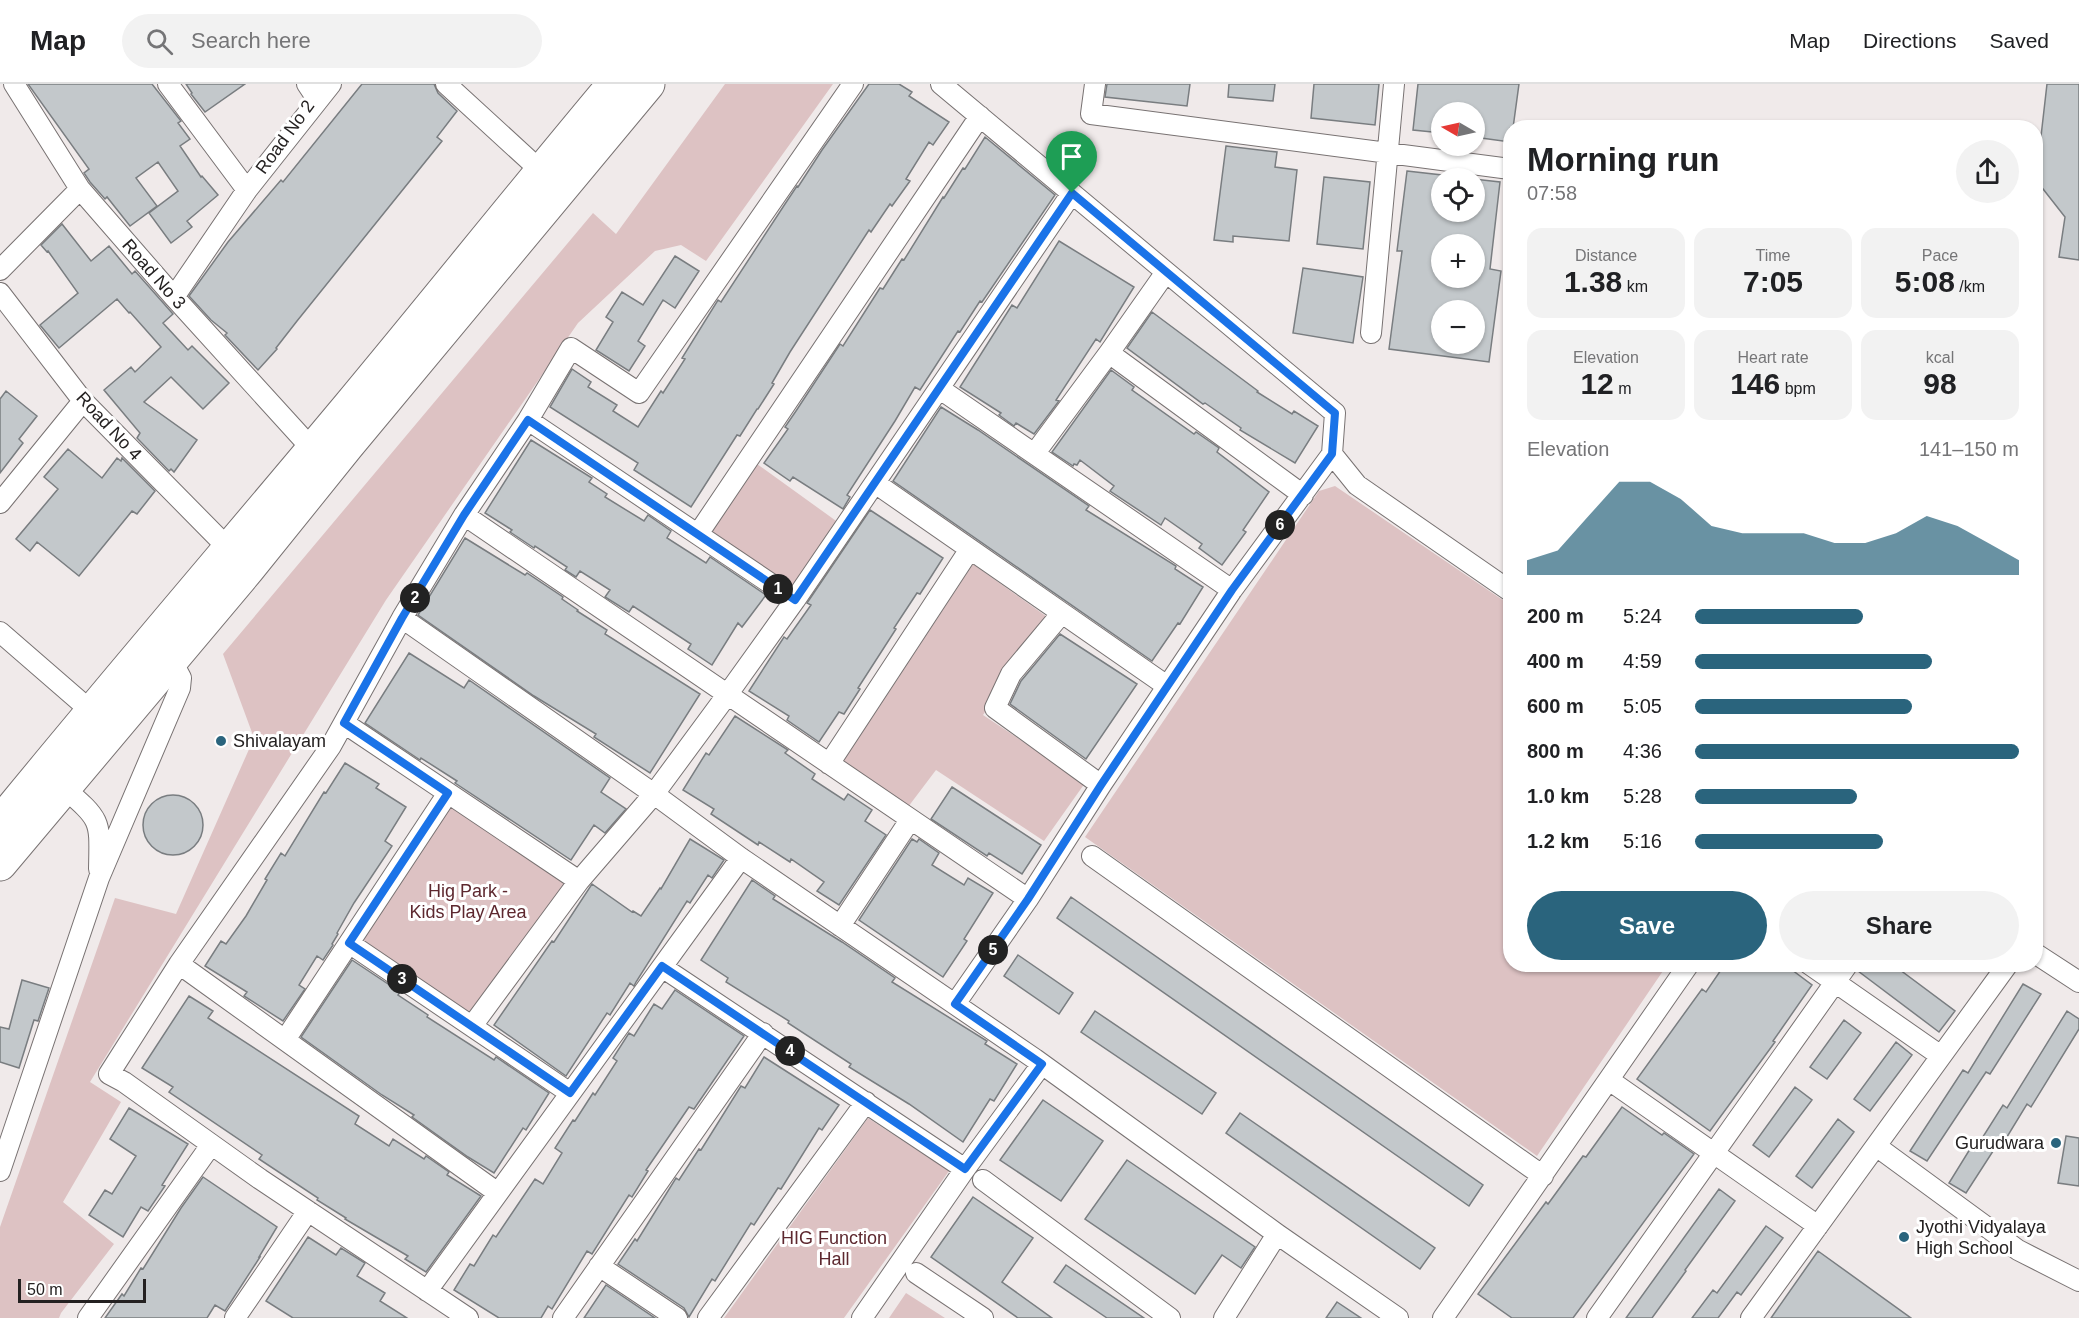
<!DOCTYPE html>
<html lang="en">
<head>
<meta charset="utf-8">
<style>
	:root { --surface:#fff; --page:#f2f2f2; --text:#202124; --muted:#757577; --line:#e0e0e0; --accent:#2a647d }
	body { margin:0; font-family:Helvetica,sans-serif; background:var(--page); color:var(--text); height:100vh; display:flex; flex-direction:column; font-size:22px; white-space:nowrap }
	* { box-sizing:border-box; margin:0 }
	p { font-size:20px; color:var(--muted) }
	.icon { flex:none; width:33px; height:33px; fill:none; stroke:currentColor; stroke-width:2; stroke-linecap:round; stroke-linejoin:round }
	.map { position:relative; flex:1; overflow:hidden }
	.drawer { position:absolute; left:1503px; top:36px; width:540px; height:852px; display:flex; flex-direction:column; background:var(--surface); border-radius:24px; box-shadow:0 2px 4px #0004 }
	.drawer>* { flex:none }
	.needle { width:39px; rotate:279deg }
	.tools { position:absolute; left:1431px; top:18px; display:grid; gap:12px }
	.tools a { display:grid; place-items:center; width:54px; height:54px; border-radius:50%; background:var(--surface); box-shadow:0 2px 4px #0004; font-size:30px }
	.scale { position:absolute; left:18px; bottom:15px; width:128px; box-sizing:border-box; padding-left:6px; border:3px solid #242121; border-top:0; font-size:16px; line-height:21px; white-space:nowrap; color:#242121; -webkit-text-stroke:4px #fff; paint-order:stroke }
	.pin { position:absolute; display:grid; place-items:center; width:51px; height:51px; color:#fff; margin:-62px -26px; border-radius:50% 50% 50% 0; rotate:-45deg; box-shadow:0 0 6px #0007 }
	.pin .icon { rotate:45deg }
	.km { position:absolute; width:30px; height:30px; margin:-15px; border-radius:50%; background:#222; color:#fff; font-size:16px; line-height:30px; text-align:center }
	.round { display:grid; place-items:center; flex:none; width:63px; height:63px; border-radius:32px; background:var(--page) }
	.head { display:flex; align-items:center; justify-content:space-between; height:102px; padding:0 24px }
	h1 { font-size:33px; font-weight:600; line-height:45px }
	.metrics { display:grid; grid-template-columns:repeat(3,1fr); gap:9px; height:102px; padding:6px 24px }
	.metrics div { display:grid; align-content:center; border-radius:15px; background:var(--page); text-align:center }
	.metrics b { font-size:30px; font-weight:600 }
	.metrics small { font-size:16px; font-weight:400 }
	.metrics p { font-size:16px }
	.chart { height:168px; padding:12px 24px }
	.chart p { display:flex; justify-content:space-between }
	.chart svg { width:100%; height:108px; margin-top:6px; fill:var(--accent); opacity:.7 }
	.button { display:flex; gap:12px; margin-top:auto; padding:12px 24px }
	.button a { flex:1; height:69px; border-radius:36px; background:var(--accent); color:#fff; font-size:24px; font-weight:600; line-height:69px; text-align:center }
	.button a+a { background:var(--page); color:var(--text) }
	ul { padding:0 24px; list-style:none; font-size:20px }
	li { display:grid; grid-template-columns:96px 72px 1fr; align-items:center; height:45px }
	li i { height:15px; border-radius:8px; background:var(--accent) }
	header { display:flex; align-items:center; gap:36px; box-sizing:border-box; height:84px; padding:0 30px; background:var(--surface); border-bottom:2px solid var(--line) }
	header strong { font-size:28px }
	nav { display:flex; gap:33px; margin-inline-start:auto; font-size:21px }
	.search { width:420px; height:54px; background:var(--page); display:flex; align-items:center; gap:15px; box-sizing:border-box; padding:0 21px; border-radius:33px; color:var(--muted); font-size:22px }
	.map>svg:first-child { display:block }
	.green { fill:#ddc2c3 }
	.building { fill:#c3c8cb; stroke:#797d80; stroke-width:1.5; fill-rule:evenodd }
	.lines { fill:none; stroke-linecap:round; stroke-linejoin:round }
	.street-casing { stroke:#787272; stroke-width:22 }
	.highway-casing { stroke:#787272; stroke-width:35 }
	.street { stroke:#fff; stroke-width:20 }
	.highway { stroke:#fff; stroke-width:33 }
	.route-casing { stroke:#fff; stroke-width:12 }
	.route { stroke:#1a73e8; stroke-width:8 }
	.poi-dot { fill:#2a647d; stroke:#fff; stroke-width:2 }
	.labels { text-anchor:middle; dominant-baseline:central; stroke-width:6; stroke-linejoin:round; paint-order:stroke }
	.street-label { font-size:18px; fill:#242121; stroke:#fff }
	.poi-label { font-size:18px; fill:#242121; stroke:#fff; text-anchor:start }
	.park-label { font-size:18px; fill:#5d282f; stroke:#fff }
</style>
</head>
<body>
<header>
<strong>Map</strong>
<div class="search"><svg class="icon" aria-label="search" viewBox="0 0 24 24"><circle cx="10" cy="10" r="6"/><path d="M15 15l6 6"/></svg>Search here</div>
<nav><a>Map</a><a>Directions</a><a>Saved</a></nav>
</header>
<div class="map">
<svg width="2079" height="1234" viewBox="0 0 2079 1234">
	<rect width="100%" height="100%" fill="#f0eaea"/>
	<!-- green -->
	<path class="green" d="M725,0H833L706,177L681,161L655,167L578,239L386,516L90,998L121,1018L63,1118L114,1160L61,1229L59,1234H0V1143L115,814L176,830L254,654L223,570L593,129L616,150Z
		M757,380L839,439L791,505L710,447Z
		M1335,402L1510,521V880L1667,881L1537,1072L1085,753L1319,407Z
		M973,480L1050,535L983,631L1085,699L1044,757L936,686L908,723L842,679Z
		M450,721L565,800L469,931L362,857Z
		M868,1034L949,1087L844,1234H724Z
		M906,1209L945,1234H889Z"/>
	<!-- building -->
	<path class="building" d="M28,0H152L181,37L178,39L190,55L180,62L201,93L202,92L218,111L187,137L192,143L171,159L149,129L178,107L158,78L136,94L157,122L130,142L107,113L105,115L90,98L84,89L89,85Z
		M186,0H245L205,28L191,10L192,9Z
		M362,0H434L438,9L457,27L437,53L442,57L297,237L276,264L277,265L258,286L225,251L227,249L211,236L189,212L228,158L281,96L283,98Z
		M869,0H899L912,8L909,12L949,38L933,61L929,58L906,95L910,97L892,122L890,120L871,148L869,146L790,268L772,299L774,300L758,325H757L740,352L737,351L691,423L634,386L638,379L550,323L572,285L591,298L588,303L617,321L613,327L638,343L661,307L663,309L685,275L682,274L718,216L721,218L785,120L797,102L798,103L822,66Z
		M1107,0H1190L1187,22L1105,13Z
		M1229,0H1275L1273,17L1228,13Z
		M1314,0H1379L1375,41L1311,34Z
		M1418,0H1519L1513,44H1510V58L1474,53V28H1442V49L1413,46Z
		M2047,0H2079V176L2059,173L2065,133L2036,96Z
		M985,53L1055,111L982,218L980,217L960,248L958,247L920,306L915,303L895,337L847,411L850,413L843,425L793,393L790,397L764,379L788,345L785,343L796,327L840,260L843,262L880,204L883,205L902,175L904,176L943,113L944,114L963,84L965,85Z
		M1226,62L1277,68L1275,83L1297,86L1289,157L1233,152V158L1214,156Z
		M1407,87L1442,91V128H1474V95L1500,98L1490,185L1501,187L1489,278L1389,265L1402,167H1397ZM1442,160H1474V194H1442ZM1442,226H1474V260H1442Z
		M1324,93L1370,98L1363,165L1317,160Z
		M62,140L91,177L109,162L132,190L135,187L173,230L163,239L188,266L192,262L229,299L203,325L171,293L144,318L197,356L174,388L171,385L169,387L137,354L140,349L104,306L131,283L135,288L161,263L130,228L129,229L117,215L59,264L40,241L78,209L48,167L47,168L41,161Z
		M1059,157L1134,203L1100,258L1096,255L1056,316L1059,317L1034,350L1016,339L1014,342L999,331L1001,329L960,303L1012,221L1017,224Z
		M675,172L699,187L675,224L663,216L638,257L645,262L629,287L596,266L613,238L606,233L622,208L643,221Z
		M1303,184L1363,193L1353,259L1293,249Z
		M1152,228L1258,307L1257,308L1292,330L1294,327L1318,342L1295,379L1240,346L1241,344L1205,319L1203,320L1127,264Z
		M1111,286L1134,303L1132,306L1194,350L1196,348L1219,364L1217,368L1269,408L1243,446L1246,448L1222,481L1199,464L1202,460L1165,434L1161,441L1110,407L1114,402L1080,376L1077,381L1074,380L1073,382L1052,368Z
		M6,307L37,332L19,355L23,359L0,389V315Z
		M941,323L978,346L1089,422L1086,426L1176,482L1175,485L1203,503L1180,540L1178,539L1152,577L893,397Z
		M531,356L592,394L589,398L607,410L605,413L644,437L648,431L671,447L667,454L706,479L710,473L766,511L742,543L738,539L712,581L688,565L691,560L633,522L629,528L605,513L610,506L580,487L576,493L565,486L567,483L535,462L534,464L510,448L512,446L485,429Z
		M68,365L102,394L117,374L121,377L122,374L155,407L137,430L132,427L79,492L37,458L30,467L16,455L58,405L44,393Z
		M870,426L943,474L920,510L917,509L894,544L896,545L858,604L860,605L844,630L839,628L819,658L787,636L789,632L749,607L784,553L787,555L811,521L807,519Z
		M465,454L525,491L527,489L563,513L562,515L578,526L577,527L607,546L605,550L700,610L650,689L594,653L596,650L534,612L418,531Z
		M1060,550L1137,600L1086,675L1010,620L1021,597Z
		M409,569L464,604L469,596L610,694L601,708L626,725L605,749L594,741L571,776L455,699L457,697L421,674L420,676L365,639Z
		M735,632L788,666L785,669L815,690L812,695L844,716L848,710L872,726L865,737L886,751L839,821L817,807L824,798L791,775L790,778L759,758L758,761L711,730L714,725L683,706L706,669L709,671Z
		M345,679L379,700L376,704L406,723L385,757L392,762L354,819L337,849L338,850L332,860L333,861L323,876L317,872L299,901L305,905L283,937L244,912L247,908L205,882L221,857L226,860L246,832L267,796L265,795L281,769L285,772L324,708L326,709Z
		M952,703L1041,761L1022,790L989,769L987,772L931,735Z
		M143 741a30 30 0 1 1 60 0a30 30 0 1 1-60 0Z
		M690,755L724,776L712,794L708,791L690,819L687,817L636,898L634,902L630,899L610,931L607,929L566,992L494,941L552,857L554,858L592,800L632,828L633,827L641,832L660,804L661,805Z
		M912,755L917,758L919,755L939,769L932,781L964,801L968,794L993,809L964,855L967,857L943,893L859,836Z
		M752,796L775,812L773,815L842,858L895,894L892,898L987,957L985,960L1017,980L994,1017L990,1015L963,1058L909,1020L849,983L851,980L788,939L789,937L726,898L728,894L701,876Z
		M1071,813L1483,1101L1469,1122L1057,834Z
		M1018,871L1073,909L1059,930L1004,892Z
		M352,876L400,908L398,911L428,931L427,933L494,976L496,973L549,1009L526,1046L523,1044L494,1089L468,1073L412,1033L414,1031L382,1011L301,953Z
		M1725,880H1784L1812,901L1773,957L1775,958L1710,1047L1637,995L1702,905L1706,908Z
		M1860,880H1892L1955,927L1939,948L1858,887Z
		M22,896L49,904L38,937L34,936L19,984L0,978V943L9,945Z
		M2023,900L2041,910L1990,990L1986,988L1927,1077L1910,1067L1963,986L1968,989Z
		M675,906L744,952L694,1025L689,1023L646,1086L648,1087L632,1113L629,1111L592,1170L587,1167L552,1225L548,1222L541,1234H499L454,1206L470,1180L474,1182L493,1151L496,1153L535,1095L543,1100L562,1069L555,1064L573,1036L575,1037L593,1009L595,1011L617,977L613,974L629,949L634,952L654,920L662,925Z
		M189,912L213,927L208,934L359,1032L355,1040L389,1062L393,1055L424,1075L426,1072L449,1088L447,1091L481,1112L426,1188L405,1175L408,1172L345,1135L346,1134L317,1116L318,1114L259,1075L262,1071L169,1008L173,1003L142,984Z
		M1095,927L1216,1009L1202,1030L1081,948Z
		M2067,927L2079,935V945L2031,1023L2027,1020L1999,1066L1995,1064L1966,1109L1949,1099L1970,1065L1974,1067L2003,1021L2007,1024Z
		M1844,936L1861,949L1827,995L1810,983Z
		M1896,958L1912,971L1870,1027L1854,1015Z
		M764,973L839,1021L822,1046L819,1044L781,1105L778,1104L754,1141L751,1139L715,1197L712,1195L689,1233L684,1224L618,1180L635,1155L637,1157L676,1094L679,1096L699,1065L701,1066L741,1002L745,1004Z
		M1795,1003L1812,1016L1769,1073L1753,1061Z
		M1043,1016L1103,1057L1061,1117L1000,1076Z
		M1622,1023L1662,1051L1664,1049L1694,1070L1573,1234H1512L1478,1210L1546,1118L1548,1120L1583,1072L1586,1073Z
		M129,1024L188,1060L162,1101L165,1102L148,1127L141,1123L123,1153L89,1131L105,1106L112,1110L136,1072L110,1055Z
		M1240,1029L1435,1164L1420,1185L1226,1049Z
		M1838,1035L1854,1048L1812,1104L1796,1092Z
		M2066,1052L2079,1054V1102L2058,1099Z
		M1127,1076L1255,1163L1241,1184L1222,1171L1195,1210L1085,1135Z
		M203,1093L277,1143L259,1173H260L225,1227L215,1221L207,1234H105L122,1210L124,1212L141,1184L143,1185L181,1124Z
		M1719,1105L1735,1117L1685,1186L1686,1187L1652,1234H1626Z
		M973,1113L1033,1154L1002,1198L1052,1234H1018L931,1173Z
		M1766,1142L1783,1154L1741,1211L1737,1208L1718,1234H1692L1713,1206L1717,1209Z
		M308,1153L336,1171L341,1164L365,1179L357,1192L385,1209L380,1217L407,1234H293L266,1217Z
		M1818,1167L1911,1234H1771Z
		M1066,1181L1144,1234H1107L1054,1198Z
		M606,1201L655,1234H584Z
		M1337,1218L1361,1234H1326Z"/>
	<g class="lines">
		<defs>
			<path id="street" d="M14,0L80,105L174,213L313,366
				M168,0L247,106
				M307,0L317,15
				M446,0L541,87
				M941,0L1335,329L1332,370L1232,506L1101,701L1028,815L955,920
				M1095,0L1091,30L1510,85
				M0,186L80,105
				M0,209L83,317L229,465
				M174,213L247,106L331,0
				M1371,249L1394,0
				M1109,269L1303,411
				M940,305L1232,506
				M528,336L795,516
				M1035,369L1109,269L1166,188
				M1332,370L1357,401L1510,507
				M875,399L1167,602
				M0,419L83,317
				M464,431L1028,815
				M698,450L980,32
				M1062,529L1011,590L995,624L1101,701
				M402,534L654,710L741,774L1035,975L1277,1150L1398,1234
				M0,548L91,627
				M344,639L579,797
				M829,680L970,465
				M64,704C102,737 100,736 99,785
				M1092,772L1543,1092
				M840,842L910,736
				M349,859L570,1009
				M2036,870L2079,898
				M179,880L498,1109
				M1809,880L1941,972
				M662,883L965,1085
				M472,942L579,797L654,710L727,611L795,516L1072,109
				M285,956L448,709
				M1609,996L1818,1142
				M1876,1062L2018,1166L2079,1197
				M0,1087L99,794L180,604L181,594L172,577
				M983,1096L1170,1234
				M599,1182L677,1234
				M916,1189L983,1234
				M427,1207L741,774
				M88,1234L211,1061
				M235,1234L308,1127
				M468,1234L260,1095L124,998L109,990L179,880L331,662L402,534L464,431L528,336L571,264L639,309L853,0
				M563,1234L763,949
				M708,1234L866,1018
				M862,1234L965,1085L1042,980
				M1224,1234L1277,1150
				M1443,1234L1689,880
				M1597,1234L1848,880
				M1751,1234L2008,880"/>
			<path id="highway" d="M0,739C115,598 234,460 350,321C439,214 525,106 614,0
				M0,780L248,485L347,362L648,0"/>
		</defs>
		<!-- street casing -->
		<use href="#street" class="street-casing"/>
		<!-- highway casing -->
		<use href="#highway" class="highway-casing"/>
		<!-- street -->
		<use href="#street" class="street"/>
		<!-- highway -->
		<use href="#highway" class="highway"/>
	</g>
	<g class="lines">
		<defs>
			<path id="route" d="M1072,109L1335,329L1332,370L1232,506L1101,701L1028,815L955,920L1042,980L965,1085L662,882L570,1009L349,859L448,709L344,639L402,534L464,431L528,336L795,516Z"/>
		</defs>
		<!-- route casing -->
		<use href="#route" class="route-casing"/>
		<!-- route -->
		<use href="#route" class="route"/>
	</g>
	<!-- markers -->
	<g class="poi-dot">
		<circle cx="221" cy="657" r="6"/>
		<circle cx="2056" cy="1059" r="6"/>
		<circle cx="1904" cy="1153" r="6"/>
	</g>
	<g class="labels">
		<!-- street labels -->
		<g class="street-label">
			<text transform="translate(285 53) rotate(-54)">Road No 2</text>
			<text transform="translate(154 190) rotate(49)">Road No 3</text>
			<text transform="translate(109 342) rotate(47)">Road No 4</text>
		</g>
		<!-- poi labels -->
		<g class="poi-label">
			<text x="233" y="657">Shivalayam</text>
			<text x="2044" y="1059" text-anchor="end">Gurudwara</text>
			<text x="1916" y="1143">Jyothi Vidyalaya<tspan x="1916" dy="21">High School</tspan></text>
		</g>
		<!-- park labels -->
		<g class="park-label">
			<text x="468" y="807">Hig Park -<tspan x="468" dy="21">Kids Play Area</tspan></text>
			<text x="834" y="1154">HIG Function<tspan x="834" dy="21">Hall</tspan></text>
		</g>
	</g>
</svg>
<div class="tools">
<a><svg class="needle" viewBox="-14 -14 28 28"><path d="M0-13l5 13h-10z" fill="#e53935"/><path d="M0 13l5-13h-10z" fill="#757577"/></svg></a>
<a><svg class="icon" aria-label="locate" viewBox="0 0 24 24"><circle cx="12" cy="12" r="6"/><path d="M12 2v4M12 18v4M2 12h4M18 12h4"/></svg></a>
<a>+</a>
<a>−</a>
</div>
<div class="scale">50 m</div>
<div class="pin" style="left:1072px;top:109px;background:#1e9e55"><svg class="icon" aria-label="arrive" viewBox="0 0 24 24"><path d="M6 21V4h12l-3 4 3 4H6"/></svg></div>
<b class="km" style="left:778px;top:505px">1</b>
<b class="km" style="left:415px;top:514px">2</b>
<b class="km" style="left:402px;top:895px">3</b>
<b class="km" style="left:790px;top:967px">4</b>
<b class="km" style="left:993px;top:866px">5</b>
<b class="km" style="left:1280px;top:441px">6</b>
<section class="drawer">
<div class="head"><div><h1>Morning run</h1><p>07:58</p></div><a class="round"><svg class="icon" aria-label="share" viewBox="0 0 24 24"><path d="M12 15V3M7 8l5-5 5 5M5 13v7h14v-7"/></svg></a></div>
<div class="metrics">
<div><p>Distance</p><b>1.38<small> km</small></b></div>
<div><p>Time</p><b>7:05</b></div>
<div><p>Pace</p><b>5:08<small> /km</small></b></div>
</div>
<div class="metrics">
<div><p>Elevation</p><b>12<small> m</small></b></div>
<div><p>Heart rate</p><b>146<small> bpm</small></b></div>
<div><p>kcal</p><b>98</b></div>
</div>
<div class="chart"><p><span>Elevation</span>141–150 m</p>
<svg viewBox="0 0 160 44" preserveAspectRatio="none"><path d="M0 44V38L10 34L20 20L30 6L40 6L50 13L60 24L70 27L80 27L90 27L100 31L110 31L120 27L130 20L140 24L150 31L160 38V44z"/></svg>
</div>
<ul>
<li><b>200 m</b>5:24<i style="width:52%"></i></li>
<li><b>400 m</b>4:59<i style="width:73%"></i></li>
<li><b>600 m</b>5:05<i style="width:67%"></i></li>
<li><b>800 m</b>4:36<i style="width:100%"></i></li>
<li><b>1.0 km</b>5:28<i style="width:50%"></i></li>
<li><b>1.2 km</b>5:16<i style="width:58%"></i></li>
</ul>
<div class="button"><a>Save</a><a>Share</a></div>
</section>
</div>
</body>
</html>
